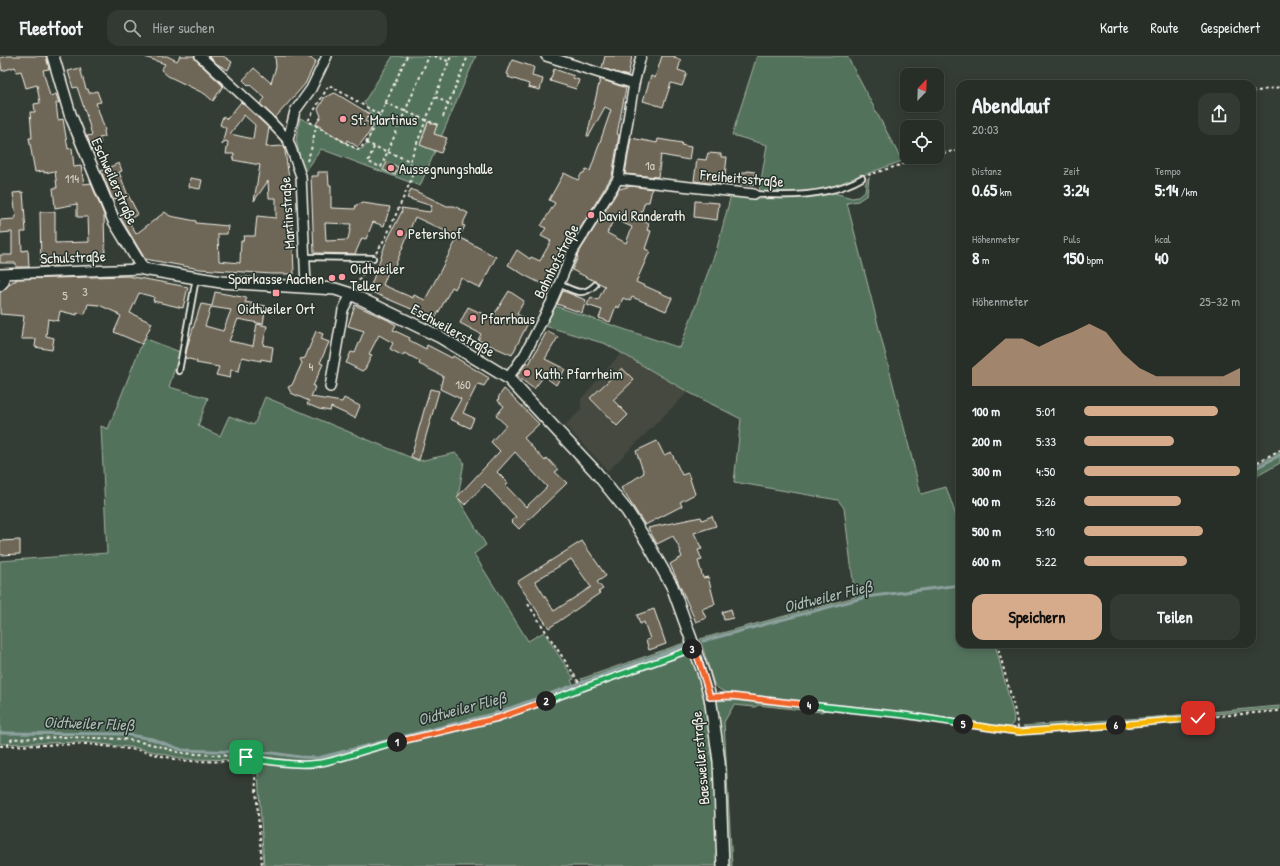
<!DOCTYPE html>
<html lang="de">
<head>
<meta charset="utf-8">
<style>
	:root { --surface:#272e28; --page:#333a34; --text:#f1f3f6; --muted:#a4a8a8; --line:#434a45; --accent:#d6ab8b }
	body { margin:0; font-family:"Patrick Hand",sans-serif; background:var(--page); color:var(--text); height:100vh; display:flex; flex-direction:column; font-size:15px; white-space:nowrap }
	* { box-sizing:border-box; margin:0 }
	p { font-size:13px; color:var(--muted) }
	.icon { flex:none; width:22px; height:22px; fill:none; stroke:currentColor; stroke-width:2; stroke-linecap:round; stroke-linejoin:round }
	.map { position:relative; flex:1; overflow:hidden }
	.sheet { position:absolute; left:956px; top:24px; width:300px; height:568px; display:flex; flex-direction:column; background:var(--surface); border-radius:12px; box-shadow:0 2px 10px #0003,0 0 0 1px var(--line) }
	.sheet>* { flex:none }
	.needle { width:26px; rotate:23deg }
	.tools { position:absolute; left:900px; top:12px; display:grid; gap:8px }
	.tools a { display:grid; place-items:center; width:44px; height:44px; border-radius:8px; background:var(--surface); box-shadow:0 2px 10px #0003,0 0 0 1px var(--line); font-size:20px }
	.pin { position:absolute; display:grid; place-items:center; width:34px; height:34px; color:#fff; margin:-17px; border-radius:8px; box-shadow:0 2px 6px #0006 }
	.km { position:absolute; width:20px; height:20px; margin:-10px; border-radius:50%; background:#222; color:#fff; font-size:11px; line-height:20px; text-align:center }
	.round { display:grid; place-items:center; flex:none; width:42px; height:42px; border-radius:12px; background:var(--page) }
	.summary { display:flex; align-items:center; justify-content:space-between; height:68px; padding:0 16px }
	h1 { font-size:22px; font-weight:700; line-height:30px }
	.metrics { display:grid; grid-template-columns:repeat(3,1fr); gap:6px; height:68px; padding:4px 16px }
	.metrics div { display:grid; align-content:center }
	.metrics b { font-size:17px; font-weight:700 }
	.metrics small { font-size:11px; font-weight:400 }
	.metrics p { font-size:11px }
	.chart { height:112px; padding:8px 16px }
	.chart p { display:flex; justify-content:space-between }
	.chart svg { width:100%; height:72px; margin-top:4px; fill:var(--accent); opacity:.7 }
	.button { display:flex; gap:8px; margin-top:auto; padding:8px 16px }
	.button a { flex:1; height:46px; border-radius:12px; background:var(--accent); color:#111; font-size:16px; font-weight:700; line-height:46px; text-align:center }
	.button a+a { background:var(--page); color:var(--text) }
	ul { padding:0 16px; list-style:none; font-size:13px }
	li { display:grid; grid-template-columns:64px 48px 1fr; align-items:center; height:30px }
	li i { height:10px; border-radius:5px; background:var(--accent) }
	header { display:flex; align-items:center; gap:24px; box-sizing:border-box; height:56px; padding:0 20px; background:var(--surface); border-bottom:1px solid var(--line) }
	header strong { font-size:19px }
	nav { display:flex; gap:22px; margin-inline-start:auto; font-size:14px }
	.search { width:280px; height:36px; background:var(--page); display:flex; align-items:center; gap:10px; box-sizing:border-box; padding:0 14px; border-radius:12px; color:var(--muted); font-size:15px }
	.map>svg:first-child { display:block }
	.built { fill:#45493f }
	.green { fill:#52725c; stroke:#a3b2a2 }
	.lines { fill:none; stroke-linecap:round; stroke-linejoin:round }
	.stream { stroke:#8da19e; stroke-width:3 }
	.building { fill:#6e6657; stroke:#f4f1e8; fill-rule:evenodd }
	.service-casing { stroke:#f4f1e8; stroke-width:8 }
	.minor-casing { stroke:#f4f1e8; stroke-width:12 }
	.tertiary-casing { stroke:#f4f1e8; stroke-width:14 }
	.path { stroke:#f4f1e8; stroke-width:2; stroke-dasharray:3 3; stroke-linecap:butt }
	.service { stroke:#26332d; stroke-width:4.5 }
	.minor { stroke:#26332d; stroke-width:9 }
	.tertiary { stroke:#26332d; stroke-width:11 }
	.split-1-casing { stroke:#fff; stroke-width:8 }
	.split-2-casing { stroke:#fff; stroke-width:8 }
	.split-3-casing { stroke:#fff; stroke-width:8 }
	.split-4-casing { stroke:#fff; stroke-width:8 }
	.split-5-casing { stroke:#fff; stroke-width:8 }
	.split-6-casing { stroke:#fff; stroke-width:8 }
	.split-7-casing { stroke:#fff; stroke-width:8 }
	.split-1 { stroke:#22a559; stroke-width:5 }
	.split-2 { stroke:#f0652b; stroke-width:5 }
	.split-3 { stroke:#22a559; stroke-width:5 }
	.split-4 { stroke:#f0652b; stroke-width:5 }
	.split-5 { stroke:#22a559; stroke-width:5 }
	.split-6 { stroke:#f5b400; stroke-width:5 }
	.split-7 { stroke:#f5b400; stroke-width:5 }
	.poi-dot { fill:#ff9aa2; stroke:#26332d; stroke-width:1.5 }
	.labels { text-anchor:middle; dominant-baseline:central; stroke-width:3; stroke-linejoin:round; paint-order:stroke }
	.number-label { font-size:13px; fill:#d2cec4 }
	.poi-label { font-size:15px; fill:#f4f1e8; stroke:#26332d; text-anchor:start }
	.street-label { font-size:15px; fill:#f4f1e8; stroke:#26332d }
	.water-label { font-size:16px; font-style:italic; fill:#afbcb6; stroke:#26332d }
</style>
</head>
<body>
<header>
<strong>Fleetfoot</strong>
<div class="search"><svg class="icon" aria-label="search" viewBox="0 0 24 24"><circle cx="10" cy="10" r="6"/><path d="M15 15l6 6"/></svg>Hier suchen</div>
<nav><a>Karte</a><a>Route</a><a>Gespeichert</a></nav>
</header>
<div class="map">
<svg width="1280" height="810" viewBox="0 0 1280 810">
	<rect width="100%" height="100%" fill="#343d35"/>
	<filter id="ink" filterUnits="userSpaceOnUse"><feTurbulence type="fractalNoise" baseFrequency=".025" numOctaves="2"/><feDisplacementMap in="SourceGraphic" scale="8" xChannelSelector="R" yChannelSelector="G"/><feConvolveMatrix kernelMatrix="1 2 1 2 8 2 1 2 1" color-interpolation-filters="sRGB"/></filter>
	<g filter="url(#ink)">
		<!-- built -->
		<path class="built" d="M621,297L688,336L608,415L565,369L581,354V343Z"/>
		<!-- green -->
		<path class="green" d="M393,0H476L420,130L321,93L304,118L296,84L300,62L317,70L358,94L365,91C374,69 377,68 364,46Z
			M757,0H847L902,105L828,132C805,137 782,137 759,136L767,89L732,79Z
			M869,121L867,139L858,145L847,147L921,438L946,431L960,471V588H995L1013,657C1014,664 1015,669 1007,672L924,659L743,639C732,637 721,638 714,628L700,583L855,541L844,452L838,444L734,426L741,363L688,336L606,288L545,270L555,250L680,292L717,192L731,139L758,143L795,142L831,136L852,142L858,141L865,135L866,126Z
			M144,282L180,296L169,331L208,342L198,370L220,380L229,360L254,369L265,341L419,405L456,397L464,406L458,442L486,489L474,498L528,585L544,576L574,623L571,624L575,632L496,661L376,689L332,703L313,706L259,702L257,704L312,710L326,707L378,691L497,664L661,606C669,604 684,596 691,601C696,604 706,655 708,663C709,677 710,692 712,706L715,708L716,724L714,729L719,810H264L257,704L184,703L137,692L83,686L0,688V505L107,497L101,370L108,373Z
			M1280,396V407L1252,423V411Z
			M687,586L688,592L585,628L581,623Z
			M734,644L825,654L821,656L758,649L755,651L734,649L724,666L732,810H728L714,645Z
			M1280,650V653L1251,655L1043,672H1028L1023,670L1156,661Z"/>
		<g class="lines">
			<!-- stream -->
			<path class="stream" d="M1252,414L1280,399
				M703,585L866,541L960,529
				M0,677L123,678L152,683L182,694L272,697L300,701L318,702L496,657L686,589"/>
		</g>
		<!-- building -->
		<path class="building" d="M7,0H46L49,13L43,14L50,40L56,38L59,47H56L58,64L63,63L68,93L72,92L74,111L81,110L84,128L91,127L104,159L105,201L56,202V210L41,211L40,156H55V187L89,186L88,161H77V148L55,152L53,132H57L55,115L44,117V115L35,116L29,82H32L30,56H35L34,48L40,47L37,29L26,32L21,15L17,16L15,11L2,15L0,2Z
			M145,0H167L177,5L180,0H194L196,4L223,30L213,45L205,38L168,20L161,14L165,8L145,1Z
			M209,0H223L232,6L228,14L217,8Z
			M275,0H306L316,5L305,28L275,62L260,48L265,42L250,29L249,30L243,24L254,12L271,27L276,11Z
			M605,0H632L628,20L602,12Z
			M662,0H675L674,2L681,4L678,14L687,17L682,30L671,27L663,51L643,45L651,20L655,22Z
			M512,4L534,11L532,20L543,23L540,34L528,31L529,28L508,21L509,19L507,18Z
			M80,12L86,33H88L89,37L97,35L101,46L96,47L105,74L104,75L105,81L99,82L101,87L91,90L87,80L92,79L87,61L77,31L73,32L68,15Z
			M554,13L574,20L573,22L579,24L576,33L550,25Z
			M600,23L626,32L617,78L619,79L612,120L567,194L561,191L551,208L556,211L546,230L526,220L508,209L517,194L530,203L531,201L540,205L551,185L541,180L546,172L541,170L555,147L549,144L564,117L578,124L582,117H584L586,113L590,115L611,54L605,51L589,80H587Z
			M335,37L370,58L365,65L373,68L369,77L358,91L347,84L346,87L316,68L321,60L318,53L325,41Z
			M241,46L269,72L266,91L284,90L285,95L291,136L294,218H272L200,213L145,203L119,159L128,154L120,141L113,144L101,115L119,107L122,115L119,116L127,137L138,158L128,164L136,178L165,156L170,160L196,165V167L228,170L227,178H218L219,205L240,207L241,185H243L244,180H255L257,160L276,162V142H269L268,125L254,145L260,109L233,104L234,98H226L228,86L225,85L222,89L226,72L220,69L223,60L227,63ZM244,59L255,69L253,83L230,78Z
			M428,66L437,69L434,78L447,82L441,97L420,89Z
			M631,82L657,87L658,83L682,87L681,89L691,91L689,104L661,99L658,121L625,118Z
			M708,97L721,98V101H727L724,129L694,125L697,103L706,104Z
			M387,106L398,111L395,119L383,114Z
			M747,115L755,116L754,129L741,128L742,116H747Z
			M318,116H328L329,129H331V152L355,153L356,149L363,147L390,151L384,170L373,166L366,183L362,182L355,198L314,197L311,120H318ZM325,167L351,168L348,184L326,185Z
			M190,122L202,124L200,133L189,131Z
			M631,130L652,133L649,146H645L639,163L649,168L647,174L651,175L645,193L650,195L636,226L672,242L666,255L632,241L630,245L623,242L619,252L616,250L610,266L599,262L602,254L587,249L591,241L598,244L605,230L572,214L578,201L577,200L578,198L619,133ZM614,163L632,171L626,187L607,177Z
			M411,133L447,150H454L468,157L462,169L465,170L459,181L496,201L480,232L461,222L455,233L452,231L435,263L369,235L385,189L402,155L401,152L430,156L432,150L407,142ZM415,161L458,181L425,244L414,239L413,242L383,229L389,213L393,215Z
			M23,136L26,176H21L22,195L28,194L29,211H16V207H0V199H12V176L0,177V164L15,163V161H16L13,137Z
			M695,145L719,147L717,164L694,161Z
			M128,220L188,231L183,252L153,245L154,241L139,237L130,257L152,267L142,288L114,276L121,260L117,258V257L99,249L88,248L85,258L77,257V259L60,255L58,265L48,263L46,280L54,282L52,294L35,291L36,283H21L24,260L0,258V237L13,225H16V223Z
			M509,235L524,245L517,258L529,265L512,299L478,284L481,278L460,267L468,251L492,262Z
			M563,235L586,244L582,257L557,248Z
			M215,236L247,242L245,246L266,250L263,268L238,263L229,285L253,290L257,268L267,270L263,289L273,291L271,305L261,303V305L242,301L239,315L231,314L230,322L216,319L219,311L196,307L197,305L185,302L188,288L201,248L212,250ZM211,251L231,254L223,275L205,270Z
			M355,249L388,264L396,269L393,274L410,282L409,284L426,293L427,289L452,302L453,300L489,322L484,330L479,328L477,329L463,357L474,362L470,372L450,363L461,343L440,333L443,320L419,308L420,305L404,297L403,300L390,293L393,287L379,279L369,298L372,299L365,313L362,315L346,307L351,296L355,297L364,275L348,270Z
			M316,275L323,278L321,283L329,286L320,307L323,308L313,330L315,331L311,341L342,346L344,342L360,350L355,362L331,351L330,355L319,353L307,348L309,345L291,337L288,331L292,329L302,307L300,303L305,302Z
			M547,275L558,281L545,303L565,313L556,329L544,320L534,333L517,320L527,306L529,308Z
			M622,312L634,324L613,344L628,359L617,370L590,342Z
			M430,333L439,335L419,404L411,401Z
			M504,333L513,341L539,368L524,382L545,405L547,402L558,414L555,416L567,427L519,473L511,465L516,461L485,428L465,449L457,441L500,395L491,386L506,369L496,360L504,350L498,345L499,340ZM515,396L547,431L526,451L506,430L508,427L497,416Z
			M657,385L664,399L671,396L682,419L688,417L695,438L680,446L682,450L645,469L621,432L644,417L636,395Z
			M712,460L716,470L694,477L702,493L698,494L702,504L698,505L703,522L708,521L715,548L702,553L706,562L696,566L670,508L682,501L680,496L681,495L673,480L657,488L648,472L701,461L702,464Z
			M20,484V498L0,499V485Z
			M582,485L606,520L597,526L603,533L598,536L600,537L549,572L517,526ZM571,503L591,531L554,555L535,525Z
			M654,553L666,588L649,594L646,584L650,583L644,566L640,568L637,559Z
			M731,553L733,562L724,564L722,556Z"/>
		<g class="lines">
			<defs>
				<path id="service" d="M754,138C789,141 831,140 862,122
					M305,201L373,202
					M559,228C573,234 582,242 595,229
					M179,315L196,222"/>
				<path id="minor" d="M200,0L269,64L288,84L301,120L306,230
					M546,0L634,28
					M288,84L295,55L311,33L327,0
					M618,123L754,138
					M0,218L143,213
					M0,230L4,226V218
					M508,322L525,298L551,247L573,195L618,123L634,28L641,0
					M330,331L343,254L351,238"/>
				<path id="tertiary" d="M53,0L70,58L114,165L143,213L221,226L335,233L351,238L440,281L508,322L595,415L627,455L647,486L672,530L703,616L710,641L719,705L723,810"/>
			</defs>
			<!-- service casing -->
			<use href="#service" class="service-casing"/>
			<!-- minor casing -->
			<use href="#minor" class="minor-casing"/>
			<!-- tertiary casing -->
			<use href="#tertiary" class="tertiary-casing"/>
			<!-- path -->
			<path class="path" d="M407,0L380,59L329,29L308,65L358,94L366,87L410,105L451,0
				M434,0L448,5
				M1252,36L1280,31
				M435,41L452,49
				M385,47L438,69
				M443,61L468,0
				M366,87L380,59
				M374,91L368,106L381,111L429,0
				M937,98L960,94
				M307,105L311,94L316,70
				M868,119L926,101
				M376,197L386,181L412,122L410,105
				M356,230L368,209
				M1252,409L1280,394
				M528,548L582,631
				M997,588L1014,651L1019,676
				M721,641L731,640L904,659L1019,676L1280,655
				M0,690L87,688L137,694L183,705L253,706L255,720L262,810
				M7,690L12,683L66,681L124,683L151,688L181,697L246,701L292,707L313,708L326,706L377,690L498,662L582,631L685,596"/>
			<!-- service -->
			<use href="#service" class="service"/>
			<!-- minor -->
			<use href="#minor" class="minor"/>
			<!-- tertiary -->
			<use href="#tertiary" class="tertiary"/>
		</g>
	</g>
	<g class="lines" filter="url(#ink)">
		<defs>
			<path id="split-1" d="M246,701C269,706 303,711 326,706C350,700 373,691 397,686"/>
			<path id="split-2" d="M397,686L498,662L546,645"/>
			<path id="split-3" d="M546,645L692,593"/>
			<path id="split-4" d="M692,593L695,592L710,641L731,640L809,649"/>
			<path id="split-5" d="M809,649L904,659L963,668"/>
			<path id="split-6" d="M963,668L1019,676L1116,669"/>
			<path id="split-7" d="M1116,669L1198,662"/>
		</defs>
		<!-- split-1 casing -->
		<use href="#split-1" class="split-1-casing"/>
		<!-- split-2 casing -->
		<use href="#split-2" class="split-2-casing"/>
		<!-- split-3 casing -->
		<use href="#split-3" class="split-3-casing"/>
		<!-- split-4 casing -->
		<use href="#split-4" class="split-4-casing"/>
		<!-- split-5 casing -->
		<use href="#split-5" class="split-5-casing"/>
		<!-- split-6 casing -->
		<use href="#split-6" class="split-6-casing"/>
		<!-- split-7 casing -->
		<use href="#split-7" class="split-7-casing"/>
		<!-- split-1 -->
		<use href="#split-1" class="split-1"/>
		<!-- split-2 -->
		<use href="#split-2" class="split-2"/>
		<!-- split-3 -->
		<use href="#split-3" class="split-3"/>
		<!-- split-4 -->
		<use href="#split-4" class="split-4"/>
		<!-- split-5 -->
		<use href="#split-5" class="split-5"/>
		<!-- split-6 -->
		<use href="#split-6" class="split-6"/>
		<!-- split-7 -->
		<use href="#split-7" class="split-7"/>
	</g>
	<!-- markers -->
	<g class="poi-dot">
		<circle cx="343" cy="63" r="4"/>
		<circle cx="391" cy="112" r="4"/>
		<circle cx="591" cy="159" r="4"/>
		<circle cx="400" cy="177" r="4"/>
		<circle cx="342" cy="221" r="4"/>
		<circle cx="332" cy="222" r="4"/>
		<rect x="272" y="233" width="8" height="8" rx="2"/>
		<circle cx="473" cy="262" r="4"/>
		<circle cx="527" cy="317" r="4"/>
	</g>
	<g class="labels">
		<!-- number labels -->
		<g class="number-label">
			<text x="650" y="109">1a</text>
			<text x="72" y="122">114</text>
			<text x="85" y="235">3</text>
			<text x="65" y="239">5</text>
			<text x="311" y="310">4</text>
			<text x="463" y="328">160</text>
		</g>
		<!-- poi labels -->
		<g class="poi-label">
			<text x="351" y="63">St. Martinus</text>
			<text x="399" y="112">Aussegnungshalle</text>
			<text x="599" y="159">David Randerath</text>
			<text x="408" y="177">Petershof</text>
			<text x="350" y="212">Oidtweiler<tspan x="350" dy="17">Teller</tspan></text>
			<text x="324" y="222" text-anchor="end">Sparkasse Aachen</text>
			<text x="276" y="252" text-anchor="middle">Oidtweiler Ort</text>
			<text x="481" y="262">Pfarrhaus</text>
			<text x="535" y="317">Kath. Pfarrheim</text>
		</g>
		<!-- street labels -->
		<g class="street-label">
			<text transform="translate(742 122) rotate(5)">Freiheitsstraße</text>
			<text transform="translate(115 125) rotate(66)">Eschweilerstraße</text>
			<text transform="translate(287 157) rotate(-94)">Martinstraße</text>
			<text transform="translate(73 201) rotate(-2)">Schulstraße</text>
			<text transform="translate(556 205) rotate(-63)">Bahnhofstraße</text>
			<text transform="translate(453 274) rotate(29)">Eschweilerstraße</text>
			<text transform="translate(700 702) rotate(-95)">Baesweilerstraße</text>
		</g>
		<!-- water labels -->
		<g class="water-label">
			<text transform="translate(828 540) rotate(-14)">Oidtweiler Fließ</text>
			<text transform="translate(462 652) rotate(-15)">Oidtweiler Fließ</text>
			<text transform="translate(89 667) rotate(2)">Oidtweiler Fließ</text>
		</g>
	</g>
</svg>
<div class="tools">
<a><svg class="needle" viewBox="-14 -14 28 28"><path d="M0-13l5 13h-10z" fill="#e53935"/><path d="M0 13l5-13h-10z" fill="#a4a8a8"/></svg></a>
<a><svg class="icon" aria-label="locate" viewBox="0 0 24 24"><circle cx="12" cy="12" r="6"/><path d="M12 2v4M12 18v4M2 12h4M18 12h4"/></svg></a>
</div>
<div class="pin" style="left:246px;top:701px;background:#1e9e55"><svg class="icon" aria-label="arrive" viewBox="0 0 24 24"><path d="M6 21V4h12l-3 4 3 4H6"/></svg></div>
<div class="pin" style="left:1198px;top:662px;background:#d93025"><svg class="icon" aria-label="check" viewBox="0 0 24 24"><path d="M5 12l5 5 9-10"/></svg></div>
<b class="km" style="left:397px;top:686px">1</b>
<b class="km" style="left:546px;top:645px">2</b>
<b class="km" style="left:692px;top:593px">3</b>
<b class="km" style="left:809px;top:649px">4</b>
<b class="km" style="left:963px;top:668px">5</b>
<b class="km" style="left:1116px;top:669px">6</b>
<section class="sheet">
<div class="summary"><div><h1>Abendlauf</h1><p>20:03</p></div><a class="round"><svg class="icon" aria-label="share" viewBox="0 0 24 24"><path d="M12 15V3M7 8l5-5 5 5M5 13v7h14v-7"/></svg></a></div>
<div class="metrics">
<div><p>Distanz</p><b>0.65<small> km</small></b></div>
<div><p>Zeit</p><b>3:24</b></div>
<div><p>Tempo</p><b>5:14<small> /km</small></b></div>
</div>
<div class="metrics">
<div><p>Höhenmeter</p><b>8<small> m</small></b></div>
<div><p>Puls</p><b>150<small> bpm</small></b></div>
<div><p>kcal</p><b>40</b></div>
</div>
<div class="chart"><p><span>Höhenmeter</span>25–32 m</p>
<svg viewBox="0 0 160 44" preserveAspectRatio="none"><path d="M0 44V33L10 24L20 15L30 15L40 20L50 15L60 11L70 6L80 11L90 24L100 33L110 38L120 38L130 38L140 38L150 38L160 33V44z"/></svg>
</div>
<ul>
<li><b>100 m</b>5:01<i style="width:86%"></i></li>
<li><b>200 m</b>5:33<i style="width:58%"></i></li>
<li><b>300 m</b>4:50<i style="width:100%"></i></li>
<li><b>400 m</b>5:26<i style="width:62%"></i></li>
<li><b>500 m</b>5:10<i style="width:76%"></i></li>
<li><b>600 m</b>5:22<i style="width:66%"></i></li>
</ul>
<div class="button"><a>Speichern</a><a>Teilen</a></div>
</section>
</div>
</body>
</html>
